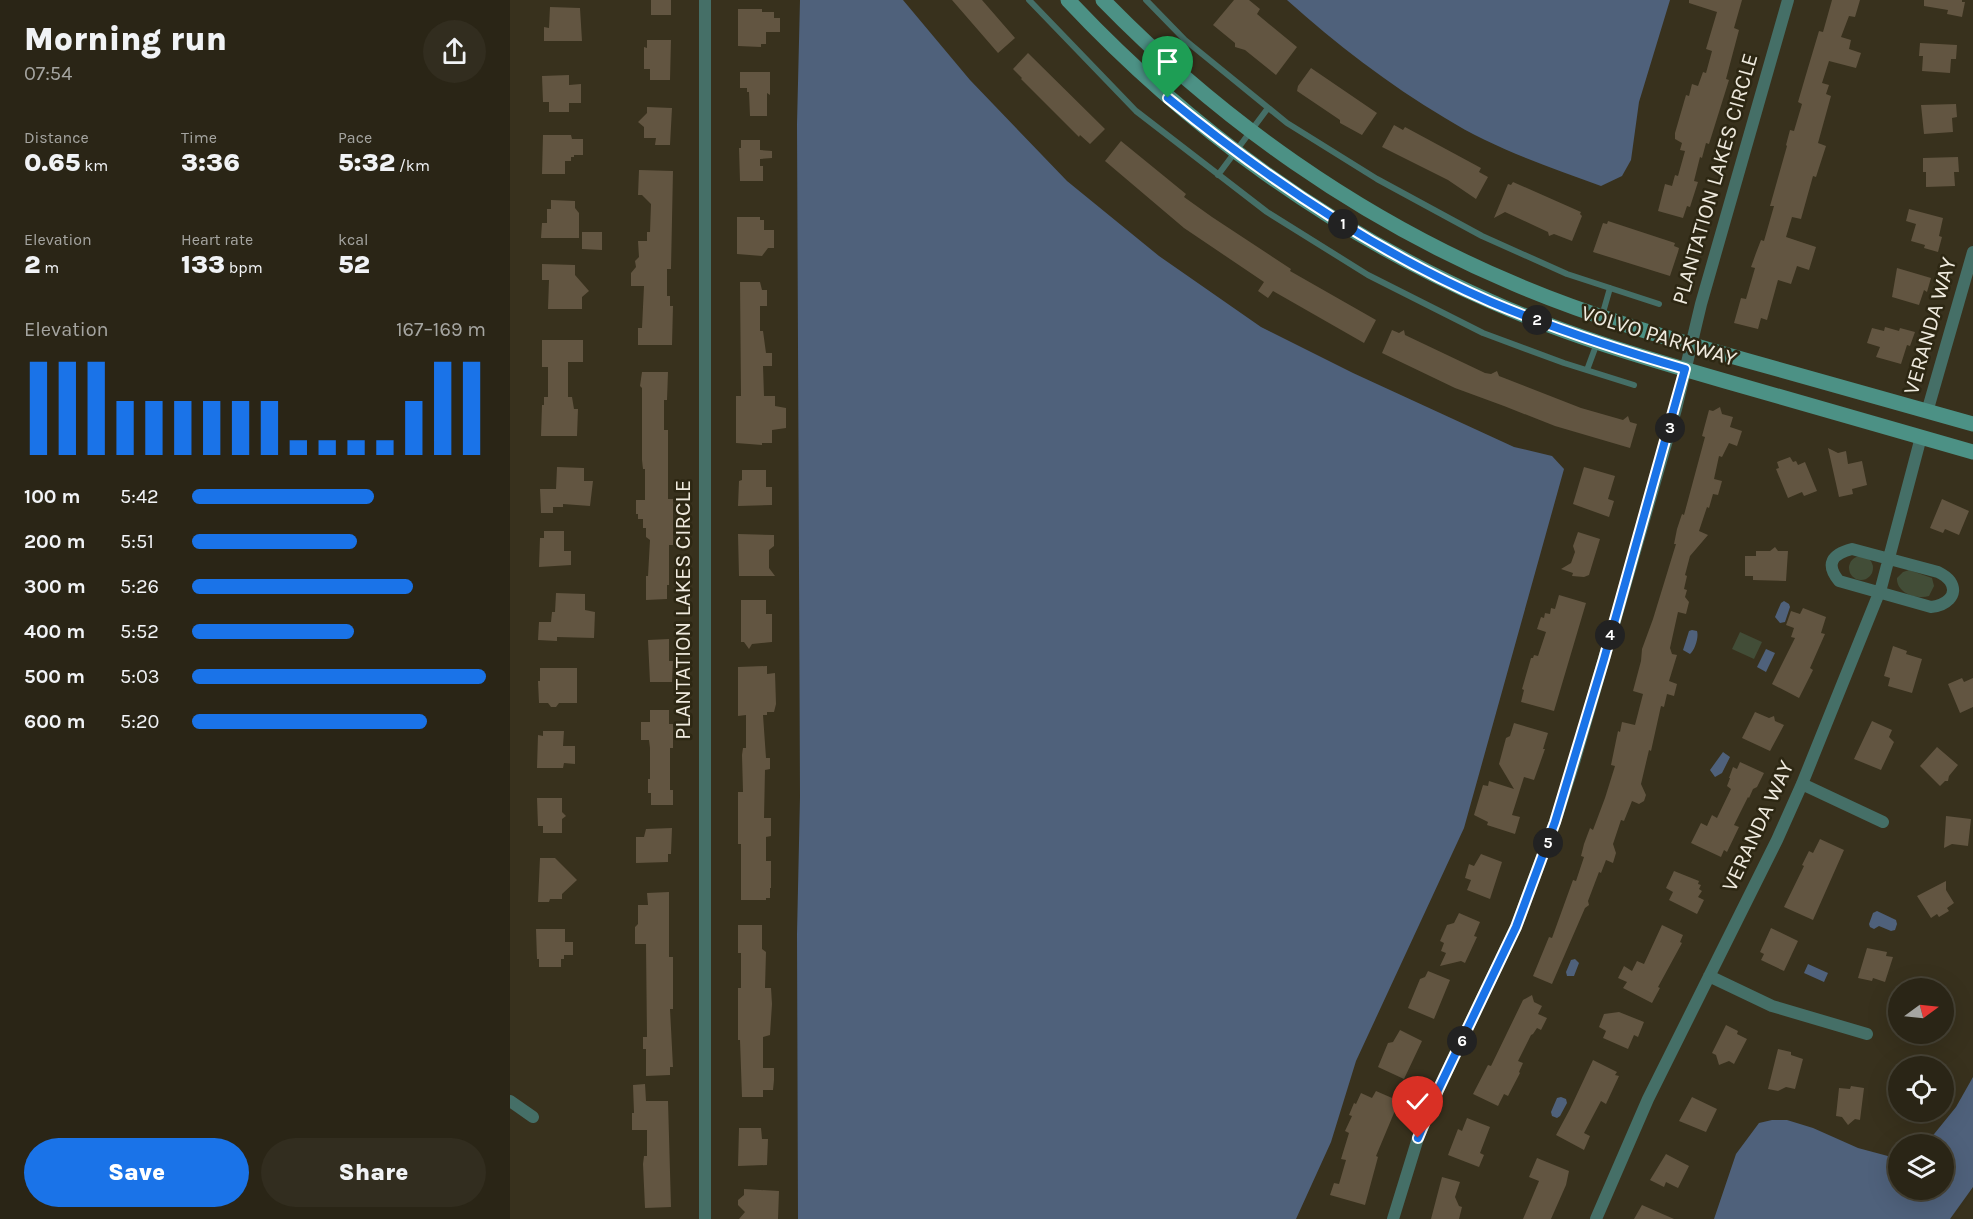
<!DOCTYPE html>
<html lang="en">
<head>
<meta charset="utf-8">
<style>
	:root { --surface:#2a2516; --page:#322d1f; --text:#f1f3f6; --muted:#a5a5a1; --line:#464235; --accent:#1a73e8 }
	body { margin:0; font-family:Karla,sans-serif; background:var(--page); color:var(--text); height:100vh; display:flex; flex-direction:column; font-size:22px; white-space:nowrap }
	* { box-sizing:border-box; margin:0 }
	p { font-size:20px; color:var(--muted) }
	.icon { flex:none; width:33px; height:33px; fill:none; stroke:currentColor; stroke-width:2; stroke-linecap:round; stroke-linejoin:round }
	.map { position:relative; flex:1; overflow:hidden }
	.panel { display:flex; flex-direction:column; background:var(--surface); width:510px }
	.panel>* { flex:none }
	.needle { width:39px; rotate:75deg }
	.tools { position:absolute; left:1378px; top:978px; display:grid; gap:12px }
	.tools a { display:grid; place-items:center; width:66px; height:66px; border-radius:50%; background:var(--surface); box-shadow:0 6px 24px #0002,0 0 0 2px var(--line); font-size:30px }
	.pin { position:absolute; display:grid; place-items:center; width:51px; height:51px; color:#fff; margin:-62px -26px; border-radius:50% 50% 50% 0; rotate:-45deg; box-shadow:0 0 6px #0007 }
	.pin .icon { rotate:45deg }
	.km { position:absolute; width:30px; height:30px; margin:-15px; border-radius:50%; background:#222; color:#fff; font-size:16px; line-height:30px; text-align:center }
	.round { display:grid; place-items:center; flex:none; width:63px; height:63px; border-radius:32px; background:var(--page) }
	.overview { display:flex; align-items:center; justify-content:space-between; height:102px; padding:0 24px }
	h1 { font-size:33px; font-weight:800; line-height:45px }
	.metrics { display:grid; grid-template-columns:repeat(3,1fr); gap:9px; height:102px; padding:6px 24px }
	.metrics div { display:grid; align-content:center }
	.metrics b { font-size:26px; font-weight:800 }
	.metrics small { font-size:16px; font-weight:400 }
	.metrics p { font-size:16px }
	.chart { height:168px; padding:12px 24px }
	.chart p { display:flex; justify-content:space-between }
	.chart svg { width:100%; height:108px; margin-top:6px; stroke:var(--accent); stroke-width:6 }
	.action { display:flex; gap:12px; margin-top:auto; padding:12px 24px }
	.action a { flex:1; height:69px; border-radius:36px; background:var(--accent); color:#fff; font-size:24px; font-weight:800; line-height:69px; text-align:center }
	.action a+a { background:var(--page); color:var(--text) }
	ul { padding:0 24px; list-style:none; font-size:20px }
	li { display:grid; grid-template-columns:96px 72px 1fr; align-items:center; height:45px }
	li i { height:15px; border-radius:8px; background:var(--accent) }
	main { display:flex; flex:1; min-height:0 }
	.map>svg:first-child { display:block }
	.green { fill:#424d37 }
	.water { fill:#4f617b }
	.building { fill:#625541 }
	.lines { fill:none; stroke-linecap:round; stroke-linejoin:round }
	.lane { stroke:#456f67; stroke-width:6 }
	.street { stroke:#456f67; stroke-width:12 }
	.secondary { stroke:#4c9185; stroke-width:15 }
	.route-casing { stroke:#fff; stroke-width:12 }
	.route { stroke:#1a73e8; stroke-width:8 }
	.labels { text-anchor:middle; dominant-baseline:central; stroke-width:5; stroke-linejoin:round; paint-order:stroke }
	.street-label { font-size:22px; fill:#efeade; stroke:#2d2713 }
</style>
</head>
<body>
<main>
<section class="panel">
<div class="overview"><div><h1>Morning run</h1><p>07:54</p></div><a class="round"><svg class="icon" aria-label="share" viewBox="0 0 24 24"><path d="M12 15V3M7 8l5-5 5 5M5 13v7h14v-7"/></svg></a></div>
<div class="metrics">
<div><p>Distance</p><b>0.65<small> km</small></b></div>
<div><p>Time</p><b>3:36</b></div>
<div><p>Pace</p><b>5:32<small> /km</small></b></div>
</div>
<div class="metrics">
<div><p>Elevation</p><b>2<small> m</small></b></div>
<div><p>Heart rate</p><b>133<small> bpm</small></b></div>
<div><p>kcal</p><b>52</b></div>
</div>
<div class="chart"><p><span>Elevation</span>167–169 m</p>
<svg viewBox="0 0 160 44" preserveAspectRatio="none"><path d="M5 44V6M15 44V6M25 44V6M35 44V22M45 44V22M55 44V22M65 44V22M75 44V22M85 44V22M95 44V38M105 44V38M115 44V38M125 44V38M135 44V22M145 44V6M155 44V6"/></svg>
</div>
<ul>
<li><b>100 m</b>5:42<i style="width:62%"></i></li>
<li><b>200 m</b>5:51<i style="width:56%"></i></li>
<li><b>300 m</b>5:26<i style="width:75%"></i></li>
<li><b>400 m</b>5:52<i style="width:55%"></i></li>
<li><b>500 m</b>5:03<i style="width:100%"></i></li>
<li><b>600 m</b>5:20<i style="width:80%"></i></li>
</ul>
<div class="action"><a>Save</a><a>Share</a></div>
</section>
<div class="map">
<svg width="1463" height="1219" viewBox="0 0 1463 1219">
	<rect width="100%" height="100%" fill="#38311d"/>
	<!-- green -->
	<path class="green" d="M1339 568a12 12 0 1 1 24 0a12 12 0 1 1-24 0Z
		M1399,570L1422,578L1424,586L1419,596C1407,600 1386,593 1387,578L1393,572Z
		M1230,632L1252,642L1244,659L1222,649Z"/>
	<!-- water -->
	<path class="water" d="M290,0H393L460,80L557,181L649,256L751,327L843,373L1004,447L1042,456L1054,469L954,828L846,1061L821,1142L786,1219H288L287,934L290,797L287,124Z
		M777,0H1160L1129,102L1121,160L1112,176L1091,186C1038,167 983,148 935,118C878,84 826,44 777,0Z
		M1274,601L1279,604L1280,607L1275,622L1270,623L1265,617L1271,603Z
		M1182,630L1187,631C1189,637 1185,650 1180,654L1173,650L1179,631Z
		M1256,649L1265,653L1256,672L1247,667Z
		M1213,752L1220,757L1212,773L1205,777L1200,770Z
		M1367,911L1386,920L1387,924L1385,930L1381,931L1369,926L1364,929L1360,927L1359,924L1363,913Z
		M1065,959L1069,963L1064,976H1057L1056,972L1061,960Z
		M1298,964L1318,973L1314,982L1294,973Z
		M1463,1077V1187L1440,1219H1204L1226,1154L1249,1123L1262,1120H1277L1303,1128L1348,1148L1389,1159V1190H1434V1144H1416L1446,1107Z
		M1051,1097L1056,1099L1057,1103L1050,1116L1047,1118L1042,1116L1041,1112L1047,1098Z"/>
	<!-- building -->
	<path class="building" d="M141,0H161V15H141Z
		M442,0H472L505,38L488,53Z
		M724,0H739L750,9L747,14L787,47L766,75L735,50L725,47V43L703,25Z
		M1179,0H1232L1224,28L1229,30L1216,79L1219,80L1199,144L1196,143L1192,158L1190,157L1184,181L1188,182L1180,207L1177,206L1173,218L1148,211L1155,184L1162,186L1165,175L1168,176L1175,151L1170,150L1172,143L1165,139V133L1176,95L1179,96L1182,84L1188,86L1193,72L1196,73L1202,51L1196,49L1207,12L1179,3Z
		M1322,0H1350L1345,17L1339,16L1331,37L1341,40L1339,49L1351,53L1346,68L1319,61L1312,83L1319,85L1316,94L1321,96L1308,143L1316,146L1306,177L1303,176L1291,219L1282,217L1276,237L1306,247L1299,270L1287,266L1281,284L1268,280L1257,320L1251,318L1248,329L1224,323L1231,298L1236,299L1245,268L1241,267L1246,253L1251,240L1254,241L1264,206H1260L1277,146L1276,145L1280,130L1284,131L1292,104L1288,102L1295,78L1309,31L1313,32Z
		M1414,0H1452V2H1455L1452,17L1437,14L1438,10L1414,6Z
		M40,7L70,8L72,41H34V27L39,28Z
		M228,9H252V12H264V18H270V32H256V44H251V47L228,46Z
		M137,40H161L160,80H140V69H134V47L137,48Z
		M1410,43L1447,45L1446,59H1441L1440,73L1412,71L1413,56H1409Z
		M518,53L595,129L580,144L570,135L569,137L511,79L512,78L503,69Z
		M801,68L867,113L852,135L830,123V120L787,91L788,86Z
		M230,72H260V95L257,93V116H240L239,92H237V88H230Z
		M59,75V85L71,84V103H59V112H39V102H33L32,76Z
		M1446,104L1447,117L1442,118L1443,132L1414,134L1411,105Z
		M137,107L162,108L160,145H145L146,138H134V127L128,122L137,113Z
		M884,125L893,130L895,127L971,168L969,172L978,177L966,199L938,180L872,147Z
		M33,135H61L62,139H73V155H64V157H61V161H55V174H32Z
		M231,140H250V150L262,151V158L250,159V166H253V181H230L229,148H231Z
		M611,141L676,194L674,197L702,217L781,269L780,271L866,320L854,343L763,291L758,298L748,291L754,282L674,228L595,161Z
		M1448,157L1449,172H1444L1445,186L1416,187V172H1413V158Z
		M129,170L163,171L161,269H157V296H160V306H163L162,345H128V328H132L134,286H121V273L126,267L125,261L129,257L128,241H137V232H140L141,204L132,195H128Z
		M1003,182L1071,212L1070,214L1072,216L1062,241L1044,234L1039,236L1038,232L995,212L984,218L998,184L1001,185Z
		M41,200L65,201V208L69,213V238H31L32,223H37V209H41Z
		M1399,209L1433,218L1429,236L1432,237L1428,252L1414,248L1415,245L1401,241L1406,224L1396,221Z
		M227,217H250V220H254V230H264V248H258L252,256L227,254Z
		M1098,221L1165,243L1164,246L1169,248L1168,252L1160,276L1083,252L1093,223L1097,224Z
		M72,232H92V250L72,249Z
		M32,264L65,265V275L79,291L72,297V309H38L39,280H32Z
		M1387,268L1421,278L1417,292L1414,290L1409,305L1382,297Z
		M230,282H250L252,290H257V306H250V331H253L256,353H262V366H253L254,396H265V406L276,408V428L262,430V443H252V445L226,443V396H231Z
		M1375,327L1389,331L1390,328L1405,332L1400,346L1397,345L1391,364L1366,357L1370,347L1357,343L1362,328L1374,331Z
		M882,330L889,333L894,330L895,335L975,373L981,374L987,371L989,376L1071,408L1113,420L1118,416L1120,422L1127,424L1120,448L1045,426L994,406L945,388L872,353Z
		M32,340H73V362H58V397H62L64,409H68L67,436H31L32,405H34V397H38V367H32Z
		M132,372H158L157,400H154V430H158V499H163V545H159V585H157V599L136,600V576H138L140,540L136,537V528H133V519H128V514H126V500H135V469H133L132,460V388L130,386Z
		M1210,407L1212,414L1223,417L1220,427L1232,431L1227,446L1219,443L1212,457L1209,456L1204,479L1212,481L1208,495L1203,494L1199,508L1197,507L1189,531L1198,535L1180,556L1175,575L1177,576L1174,589L1177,590L1175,597L1179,602L1176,614L1168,612L1160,648L1162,654L1167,655L1159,681L1167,684L1164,696L1157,694L1154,707L1151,706L1141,751L1139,750L1131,784L1136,795L1134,801L1129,804L1122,801L1114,821L1111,820L1103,844L1106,853L1103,863L1096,860L1091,873L1089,872L1078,901L1079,905L1075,908L1042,984L1023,976L1039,937L1042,938L1063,880L1066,881L1074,857L1071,856L1074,844L1080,828L1083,830L1095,798L1105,766L1101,765L1108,731L1110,732L1112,722L1125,725L1133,694L1123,691L1131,661L1132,649L1143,619L1166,544H1164L1167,529L1172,514L1174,515L1195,437L1192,436L1199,410L1203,411Z
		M1318,448L1328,453L1336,451L1338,464L1352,461L1357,485L1342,489L1343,494L1329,497Z
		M1280,457L1283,462L1286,461L1288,465L1295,462L1307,491L1294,496L1292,492L1278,498L1266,469L1269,468L1267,462Z
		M47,467L74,468V481H83L80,506L53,504V507H43V513H31L30,489H46Z
		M1074,467L1105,476L1098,499L1104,501L1099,517L1063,504Z
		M232,470H256V487H262V505L228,506L229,481L232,480Z
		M1432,499L1459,511L1449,535L1435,529L1433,533L1420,528Z
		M34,531H54V551H61V565L29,567L30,538H34Z
		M1068,532L1090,539L1079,575L1074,577L1062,576L1063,573L1051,569L1061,563L1065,552L1063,546Z
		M228,534L264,535V546L259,550V568L265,576H229Z
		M1265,547L1268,551H1278L1276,581L1243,580V576H1235V556H1246V551H1260Z
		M46,593L75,594V610L85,612L84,638L47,637V641L28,640L29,622H41L42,612H45Z
		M1049,595L1076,603L1044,711L1011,702L1014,690L1012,689L1021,658H1023L1024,655L1028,656L1036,632L1027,629L1031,617L1034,618L1035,613L1040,614L1041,608L1045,609Z
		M231,600H256V614H262V642L242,644L239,649L234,642H231Z
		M1293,608L1316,617L1311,633L1315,634L1300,668L1303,670L1289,698L1262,684L1285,638L1281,637L1284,628L1276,625L1281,611L1290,614Z
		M159,639V661H163L162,682H140L138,640Z
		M1383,646L1397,651L1396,654L1412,659L1402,693L1378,686L1380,678L1374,676Z
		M257,666V674L265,673L266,704L264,712H257V715H253L256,758H260V769L255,770L254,818H261V836L256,837V861H261V888H260V898H256V900H231V844H228V792H233L232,755L233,748H236V715L228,716V667Z
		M30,668H67V703H49L46,707H41L38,703H29L28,681H30Z
		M1452,678L1454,682L1463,678V707L1450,713L1438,684Z
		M140,710H159V724H163V748H160V790H163V805H141V793H138V779H140V748L139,740H131V722H140Z
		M1245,712L1259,718L1264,716L1265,721L1274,725L1260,751L1232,738Z
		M1362,721L1382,730L1379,737L1384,742L1371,770L1344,759Z
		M1004,723L1038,733L1033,749H1035L1024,780L1014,777L1002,815L1010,817L1005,834L977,825L978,822L964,815L973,785L978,786L979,781L1004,789L989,764L996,738L1000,736Z
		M33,731H54L53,746H65V764L54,763L53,768H27L28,735L33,736Z
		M1427,747L1448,765L1439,776L1438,781H1435L1430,786L1410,766Z
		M1230,762L1254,773L1247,787L1243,789L1239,798L1238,797L1224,825L1229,827L1217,852L1214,850L1211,857L1181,843L1191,823L1197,826L1202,815L1207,818L1221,789L1217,786L1220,778H1219L1223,767L1227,769Z
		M27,798H52V812L56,816L52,819V833H33V826H28Z
		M1436,816L1461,819L1458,846L1442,844L1434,848Z
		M162,828L161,854H158V862L126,863V837H134L136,829Z
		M1310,839L1334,850L1303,920L1274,907L1294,866L1292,865L1299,851L1303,853Z
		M971,854L992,862L980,899L957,890L961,880L955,878L959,864L964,866Z
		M30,858H45L67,880L52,894V899H40L39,902H28Z
		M1164,871L1189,881L1188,884L1191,885L1189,889L1192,891L1188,897L1194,900L1187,914L1159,900L1163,892L1156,888Z
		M1436,881V890L1444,903L1437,908L1439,911L1429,917L1427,914L1421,918L1407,896Z
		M159,892V957H163V1009H160L163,1067H160V1075L136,1076V1049H133V1037H137L136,944H125V927L128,924V905H138L137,893Z
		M949,913L970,922L964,936L967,937L955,963L951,961L930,966L936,953L931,951L934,943L930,941L937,925L944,923Z
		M228,925H252V949L256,952L255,988H261L262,1004L260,1035L253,1037V1068H264V1080L263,1090H253V1097H232L230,1040H228V988H231V953H228Z
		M1152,925L1173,935L1170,942L1172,943L1148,987L1150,988L1142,1003L1113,988L1117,982L1108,978L1114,966L1122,971L1127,961L1134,964Z
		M1261,928L1288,941L1274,971L1251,960L1254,954L1250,952Z
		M26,929H55V942H63V955H54V959H51V967H29V959H27Z
		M1357,948L1377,952L1376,956L1383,957L1375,982L1363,978L1362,981L1348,978Z
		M918,971L940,980L924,1019L898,1008L910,979L915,977Z
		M1022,995L1024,1002L1032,1006L1028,1014L1037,1018L1031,1030L1027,1028L1023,1034L1021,1035L1008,1061L1013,1063L1009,1072L1010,1073L998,1096L994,1094L988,1106L963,1094L978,1065L981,1066L1013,1000Z
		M1109,1012L1134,1022L1128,1037L1124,1035L1118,1049L1093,1038L1096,1031L1089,1027L1094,1014Z
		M1216,1025L1228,1031L1227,1034L1237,1039L1224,1064L1219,1061L1209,1065L1206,1055L1202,1053Z
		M890,1030L912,1041L894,1079L868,1067L878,1043L883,1042Z
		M1268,1049L1281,1052V1055L1293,1059L1285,1089L1276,1087L1268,1091L1258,1089Z
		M1083,1060L1107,1072L1105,1075L1109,1076L1096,1104L1091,1101L1074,1133L1080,1136L1074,1150L1046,1135L1060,1109Z
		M135,1084L136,1101H158L161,1207L135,1208L133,1164L134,1156H137V1130H122V1113H124L123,1085Z
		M1341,1086L1354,1088L1350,1120L1345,1119L1338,1125L1332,1117L1326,1116L1329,1088L1340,1089Z
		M866,1091L889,1101L866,1156L868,1157L855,1205L820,1195L824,1183L829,1184L836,1160L831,1159L839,1133L835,1131L842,1116L839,1115L844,1103L846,1104L851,1093L862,1098Z
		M1182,1097L1207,1109L1196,1132L1169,1121Z
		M957,1118L980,1127L970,1153L974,1155L969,1167L938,1155L948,1129L952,1131Z
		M229,1128H251L252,1139H258L257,1165L228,1166Z
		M1156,1154L1179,1166L1168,1188L1156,1182L1154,1187L1140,1180Z
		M1027,1158L1059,1171L1056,1185L1041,1219H1013L1029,1181L1019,1177Z
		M932,1177L950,1182L945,1197L949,1206L952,1207L949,1219H921Z
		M234,1189L269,1191L268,1219H229L235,1212L228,1205V1200L234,1195Z
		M1132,1205L1164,1219H1124Z"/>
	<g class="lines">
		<!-- lane -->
		<path class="lane" d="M519,0L626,111L757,212L858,275L973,333L1054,363L1124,385
			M636,0L675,40L777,123L867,179L972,236L1057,274L1149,304
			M708,175L758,108
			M1092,316L1100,288
			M1077,370L1087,343"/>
		<!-- street -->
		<path class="street" d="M1417,412L1463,252
			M1342,549L1428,572C1432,574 1437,577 1440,581C1450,596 1434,606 1421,607L1329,581C1315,564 1322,554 1342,549Z
			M1292,784L1373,822
			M1199,976L1262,1006L1357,1034
			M0,1101L23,1117
			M195,1219V0
			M883,1219L908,1138L928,1090L1006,927L1045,822L1064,763L1166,409L1191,304L1278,0
			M1086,1219L1138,1099L1267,840L1292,784L1371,588L1411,437"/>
		<!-- secondary -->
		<path class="secondary" d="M558,0C677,127 820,231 980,301C1056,335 1135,358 1215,381C1297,404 1380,428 1463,452
			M593,0C710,120 850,219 1005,284C1080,316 1157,338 1235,360C1311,382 1387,403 1463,424"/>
	</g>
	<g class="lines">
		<defs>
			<path id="route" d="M658,98C757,179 864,251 981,302C1045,329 1109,350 1175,369L1094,659L1045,822L1006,927L928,1090L908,1138"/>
		</defs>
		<!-- route casing -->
		<use href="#route" class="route-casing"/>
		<!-- route -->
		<use href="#route" class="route"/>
	</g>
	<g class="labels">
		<!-- street labels -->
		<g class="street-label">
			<text transform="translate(1205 179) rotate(-74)">PLANTATION LAKES CIRCLE</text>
			<text transform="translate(1420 326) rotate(-74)">VERANDA WAY</text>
			<text transform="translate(1149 336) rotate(17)">VOLVO PARKWAY</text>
			<text transform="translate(173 610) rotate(-90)">PLANTATION LAKES CIRCLE</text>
			<text transform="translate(1248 826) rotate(-65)">VERANDA WAY</text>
		</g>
	</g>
</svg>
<div class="tools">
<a><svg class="needle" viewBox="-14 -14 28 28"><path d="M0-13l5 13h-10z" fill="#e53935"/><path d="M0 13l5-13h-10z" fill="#a5a5a1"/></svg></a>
<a><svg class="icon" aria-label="locate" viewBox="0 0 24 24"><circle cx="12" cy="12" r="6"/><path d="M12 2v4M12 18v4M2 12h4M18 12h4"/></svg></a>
<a><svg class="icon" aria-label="layers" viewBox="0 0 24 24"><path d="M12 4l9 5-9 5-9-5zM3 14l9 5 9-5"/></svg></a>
</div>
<div class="pin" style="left:658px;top:98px;background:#1e9e55"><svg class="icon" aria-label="arrive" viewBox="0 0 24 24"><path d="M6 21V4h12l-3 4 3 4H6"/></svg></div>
<div class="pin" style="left:908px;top:1138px;background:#d93025"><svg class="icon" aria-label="check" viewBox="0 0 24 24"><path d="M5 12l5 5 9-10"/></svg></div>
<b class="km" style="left:833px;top:224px">1</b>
<b class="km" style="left:1027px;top:320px">2</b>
<b class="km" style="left:1160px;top:428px">3</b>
<b class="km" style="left:1100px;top:635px">4</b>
<b class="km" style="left:1038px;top:843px">5</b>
<b class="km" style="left:952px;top:1041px">6</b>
</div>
</main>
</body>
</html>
